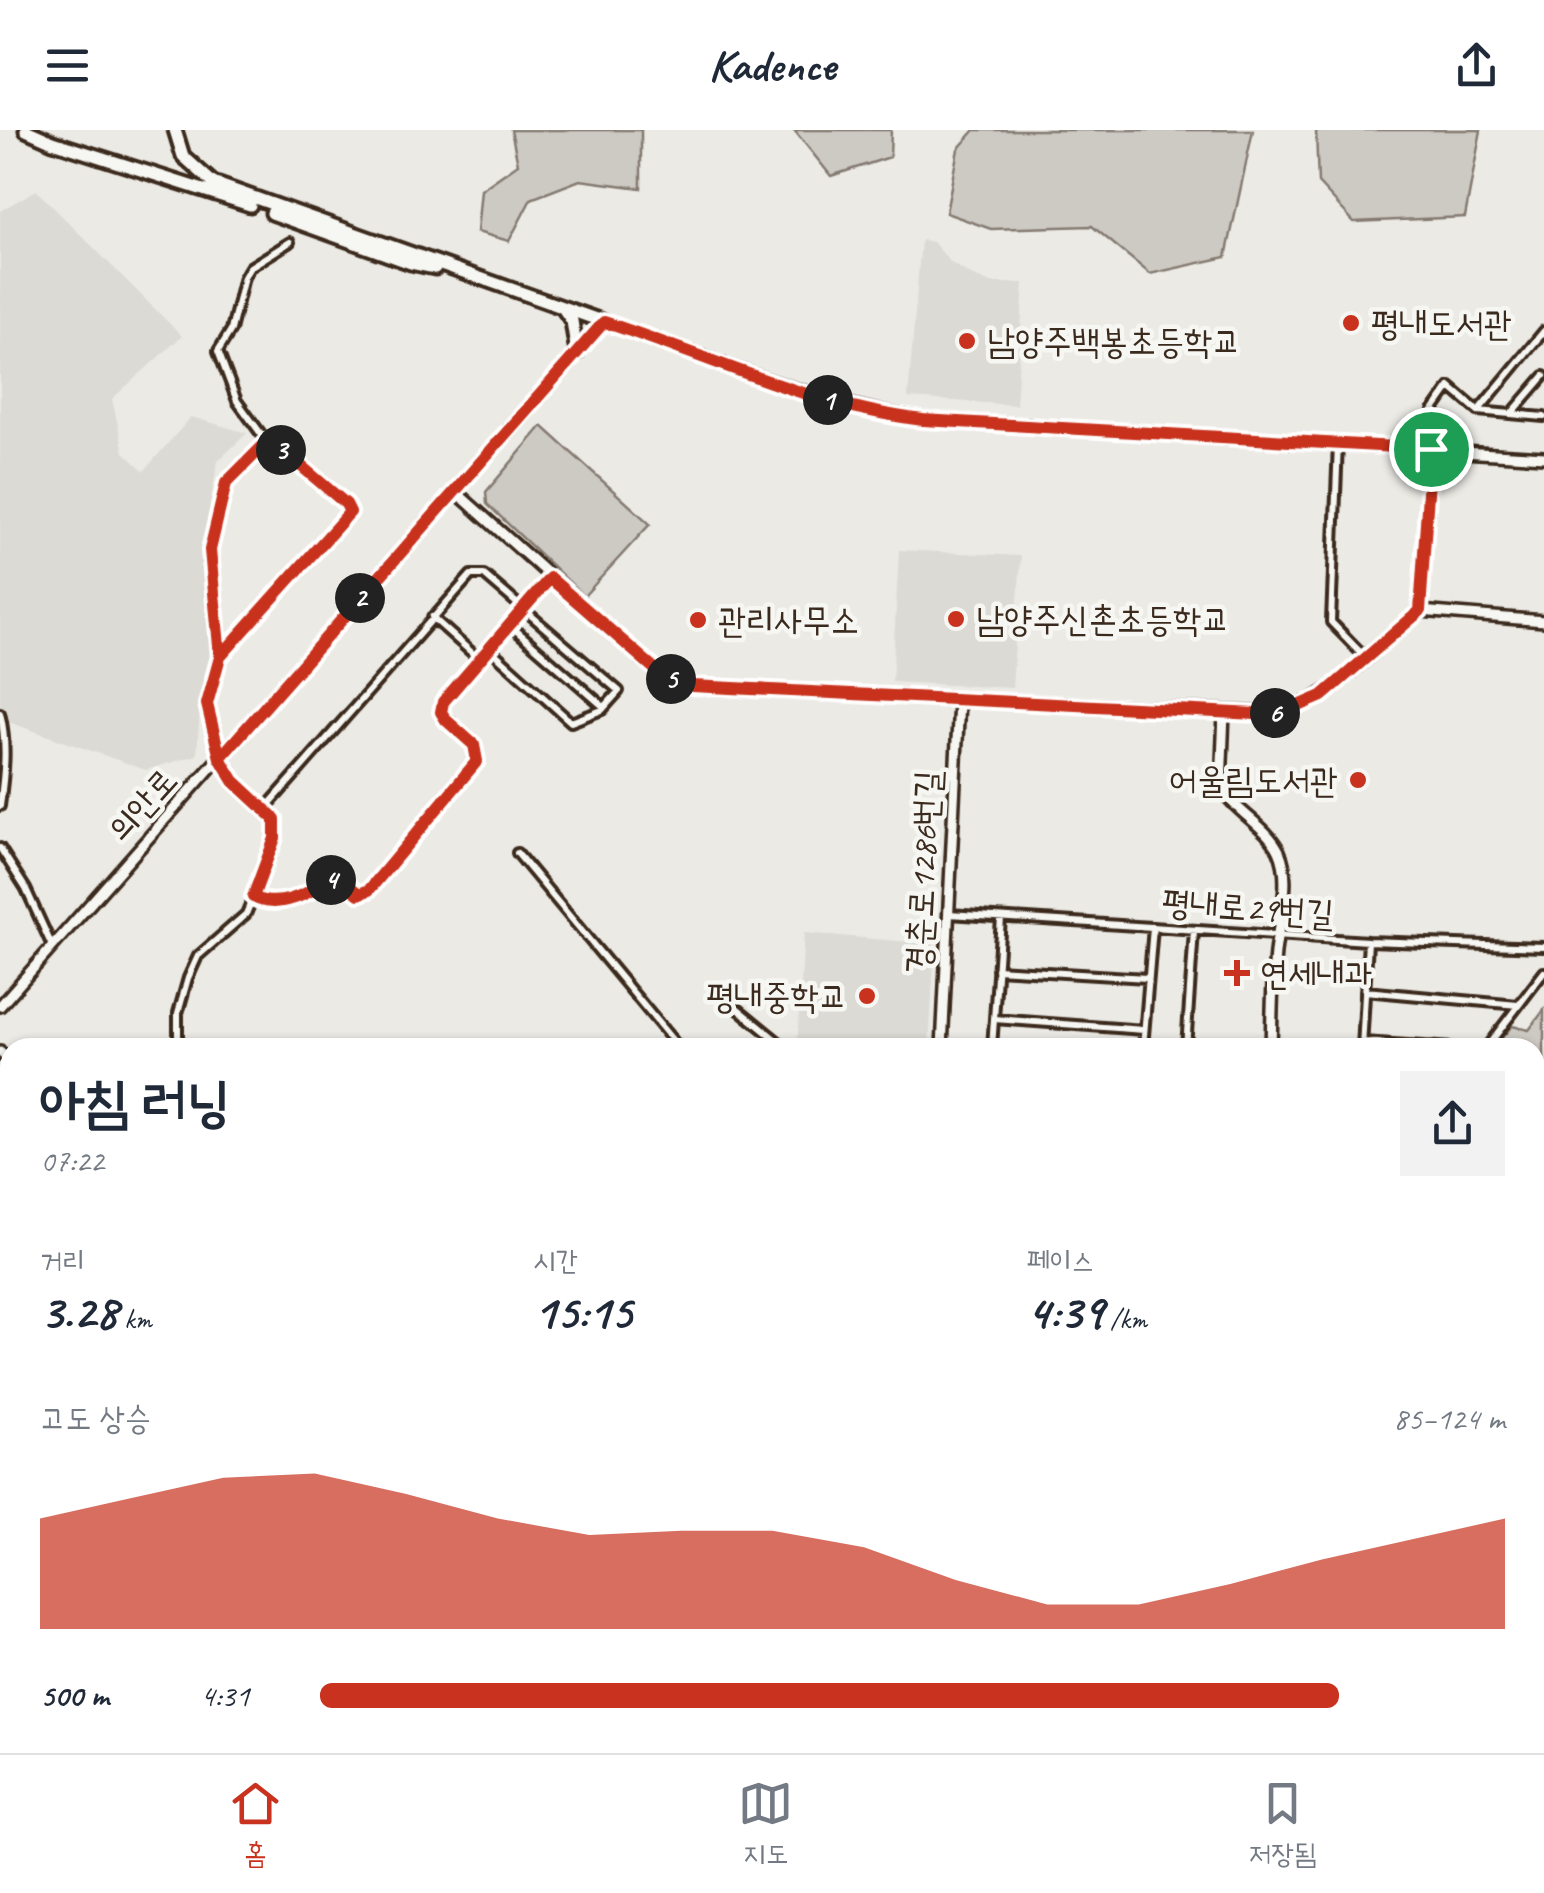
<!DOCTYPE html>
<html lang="ko">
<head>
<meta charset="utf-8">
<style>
	:root { --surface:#fff; --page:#f2f2f3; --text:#1f2937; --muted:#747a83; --line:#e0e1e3; --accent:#c8321e }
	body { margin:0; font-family:Caveat,"Poor Story",sans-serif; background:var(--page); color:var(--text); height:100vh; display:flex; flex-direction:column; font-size:38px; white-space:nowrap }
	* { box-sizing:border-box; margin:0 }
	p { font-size:32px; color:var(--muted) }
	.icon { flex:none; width:55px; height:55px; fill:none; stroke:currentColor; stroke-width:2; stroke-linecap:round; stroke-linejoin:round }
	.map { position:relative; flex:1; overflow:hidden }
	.drawer { position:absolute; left:0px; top:908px; width:1545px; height:718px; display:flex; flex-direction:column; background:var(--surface); border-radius:30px 30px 0 0; box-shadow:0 2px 8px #0004 }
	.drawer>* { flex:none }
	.pin { position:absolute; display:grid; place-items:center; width:85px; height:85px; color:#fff; margin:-42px; border:5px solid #fff; border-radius:50%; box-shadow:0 2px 10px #0007 }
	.km { position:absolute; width:50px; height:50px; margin:-25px; border-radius:50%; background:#222; color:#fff; font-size:28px; line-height:50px; text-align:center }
	.round { display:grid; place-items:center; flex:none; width:105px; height:105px; border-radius:0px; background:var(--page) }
	.headline { display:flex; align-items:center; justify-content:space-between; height:170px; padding:0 40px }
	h1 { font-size:55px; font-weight:700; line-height:75px }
	.figures { display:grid; grid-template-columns:repeat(3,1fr); gap:15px; height:170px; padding:10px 40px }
	.figures div { display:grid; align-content:center }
	.figures b { font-size:50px; font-weight:700 }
	.figures small { font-size:28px; font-weight:400 }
	.figures p { font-size:28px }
	.chart { height:280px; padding:20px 40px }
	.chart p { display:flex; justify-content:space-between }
	.chart svg { width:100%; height:180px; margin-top:10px; fill:var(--accent); opacity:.7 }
	ul { padding:0 40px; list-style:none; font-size:32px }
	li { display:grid; grid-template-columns:160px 120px 1fr; align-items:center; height:75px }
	li i { height:25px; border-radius:12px; background:var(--accent) }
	header { display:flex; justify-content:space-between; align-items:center; height:130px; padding:0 40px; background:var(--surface); font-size:45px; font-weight:700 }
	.tab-bar { display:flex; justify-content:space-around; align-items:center; height:140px; border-top:2px solid var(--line); background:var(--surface); font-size:28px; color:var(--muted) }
	.tab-bar a { display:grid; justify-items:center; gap:5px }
	.tab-bar .on { color:var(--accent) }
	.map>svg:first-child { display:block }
	.built { fill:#dcdad4 }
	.green { fill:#cdcac4; stroke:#847a71; stroke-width:2.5 }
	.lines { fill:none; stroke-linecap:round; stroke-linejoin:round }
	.stream { stroke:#7c7167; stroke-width:2.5 }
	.minor-casing { stroke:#3b2a1e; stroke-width:14 }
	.tertiary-casing { stroke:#3b2a1e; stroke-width:16 }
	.trunk-casing { stroke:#3b2a1e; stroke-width:19 }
	.minor { stroke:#f6f6f2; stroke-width:6 }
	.tertiary { stroke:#f6f6f2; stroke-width:9 }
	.trunk { stroke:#f6f6f2; stroke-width:11 }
	.rail-casing { stroke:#3b2a1e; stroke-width:6 }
	.rail { stroke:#f6f6f2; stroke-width:2.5; stroke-dasharray:8; stroke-linecap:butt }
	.route-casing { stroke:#fff; stroke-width:20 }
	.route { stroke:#c8321e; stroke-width:12 }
	.poi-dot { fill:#c8321e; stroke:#f6f6f2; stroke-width:4 }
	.labels { text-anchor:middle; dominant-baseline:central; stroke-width:9; stroke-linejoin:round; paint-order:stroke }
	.poi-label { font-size:35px; fill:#3b2a1e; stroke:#f6f6f2; text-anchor:start }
	.street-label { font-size:35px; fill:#3b2a1e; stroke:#f6f6f2 }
</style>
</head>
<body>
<header><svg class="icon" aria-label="menu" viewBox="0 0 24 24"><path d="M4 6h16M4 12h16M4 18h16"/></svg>Kadence<svg class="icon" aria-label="share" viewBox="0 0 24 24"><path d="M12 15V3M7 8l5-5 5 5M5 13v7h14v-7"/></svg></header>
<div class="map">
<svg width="1544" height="1623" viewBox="0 0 1544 1623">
	<rect width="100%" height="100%" fill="#ebeae5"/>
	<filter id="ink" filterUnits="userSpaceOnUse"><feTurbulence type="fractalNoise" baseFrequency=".01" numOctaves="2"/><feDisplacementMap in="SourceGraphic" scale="20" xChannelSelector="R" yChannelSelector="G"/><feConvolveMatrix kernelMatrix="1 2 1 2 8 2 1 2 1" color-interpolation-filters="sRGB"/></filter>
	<g filter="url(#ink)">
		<!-- built -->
		<path class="built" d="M36,60L182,206L112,269L124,322L144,341L191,287L247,303L218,331L201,423L212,516L201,562L197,625L146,640L0,589V81Z
			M921,110L933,112L951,133L971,145L991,153H1024L1016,275L908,268Z
			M899,420L1021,426L1012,558L892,552Z
			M804,803L935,814L929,917H797Z"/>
		<!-- green -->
		<path class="green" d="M511,0H641V58L580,50L531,69L509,111L477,102L481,60L518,34Z
			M794,0H891L890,27L831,46Z
			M975,0H1253L1226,127L1150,144L1092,96L991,99L946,83L958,19Z
			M1316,0H1481L1465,87L1354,92L1318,53Z
			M542,296L650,394L584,466L487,374L486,362Z
			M1544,880V1064L1535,1060V918L1494,917L1512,896L1529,900Z
			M1544,1230V1623H1034L1025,1615H1535V1231Z
			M48,1615H508L524,1623H46Z"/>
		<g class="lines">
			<!-- stream -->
			<path class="stream" d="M0,993L10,1002"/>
			<defs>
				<path id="minor" d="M1478,281L1544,201
					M1513,282L1544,246
					M1338,313L1331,492L1365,527
					M1431,319L1433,281L1450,257L1478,281L1544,287
					M432,487L480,530
					M511,496L604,577
					M222,526L350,382L346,374L273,313L267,312
					M0,583C8,614 4,646 0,676
					M265,679L471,445H484L619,561L602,580L571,592L490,519
					M0,718L26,759L52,816
					M517,723L679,918
					M253,767C280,780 309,762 333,749L344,752L359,764L369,760L477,631L474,615L441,582L443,572L550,448
					M949,784L1368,811L1544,817
					M997,839L1147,848
					M1365,861L1518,875
					M737,878L786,918
					M994,889L1144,900
					M1363,912L1453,918
					M178,918V883L188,848L198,826L246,784L270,727L275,708V689L234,651L220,628L207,574L221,527L209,422L226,353L267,312L237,271L218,221L231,200L244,147L250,137L290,112
					M992,918L1001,788
					M1143,918L1153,797
					M1186,918L1194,800
					M1362,918L1368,811
					M1486,918L1544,842
					M1535,1130L1544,1119
					M0,1149L10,1158
					M0,1226L10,1235
					M0,1313L10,1302
					M895,1623L900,1615"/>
				<path id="tertiary" d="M455,361L656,541L674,551L711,558L1272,583C1328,575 1377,517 1420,481L1544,491
					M1420,481L1431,319
					M1224,582L1221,657C1235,682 1266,695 1279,721C1293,752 1278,791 1275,823C1272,854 1272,886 1271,918
					M0,876L604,192C709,226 810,272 920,289L1544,327
					M942,918L959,570
					M0,922L10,931
					M0,937L10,947
					M0,952L10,961
					M0,969L10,978
					M1535,1086L1544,1090
					M1535,1106L1544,1111
					M0,1497L10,1485"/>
				<path id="trunk" d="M26,0L53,12L250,75
					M175,0L183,26L213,53L604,192
					M272,83L411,133L435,138
					M563,178L572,191L577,223"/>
			</defs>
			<!-- minor casing -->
			<use href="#minor" class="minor-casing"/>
			<!-- tertiary casing -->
			<use href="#tertiary" class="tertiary-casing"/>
			<!-- trunk casing -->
			<use href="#trunk" class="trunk-casing"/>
			<!-- minor -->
			<use href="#minor" class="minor"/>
			<!-- tertiary -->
			<use href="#tertiary" class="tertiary"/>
			<!-- trunk -->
			<use href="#trunk" class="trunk"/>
			<defs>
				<path id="rail" d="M0,1031L10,1040
					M711,1615L721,1623"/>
			</defs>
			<!-- rail casing -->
			<use href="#rail" class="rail-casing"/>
			<!-- rail -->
			<use href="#rail" class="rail"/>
		</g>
	</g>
	<g class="lines" filter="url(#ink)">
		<defs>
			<path id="route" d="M1431,319L923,290C812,277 709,226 604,192L220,628L207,574L220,527L350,382L346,374L274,313L267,312L226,353L210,420L220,527L207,574L220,628L234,651L275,689V708L253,767C280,781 309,762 333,749L344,752L359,764L369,760L477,631L474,615L446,590L441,582L443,572L550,448L656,540L692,556L1256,584L1287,581L1322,566L1420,481L1431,319"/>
		</defs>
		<!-- route casing -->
		<use href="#route" class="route-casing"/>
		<!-- route -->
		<use href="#route" class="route"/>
	</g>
	<!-- markers -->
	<g class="poi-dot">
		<circle cx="1351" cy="193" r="10"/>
		<circle cx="967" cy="211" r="10"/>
		<circle cx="956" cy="489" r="10"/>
		<circle cx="698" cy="490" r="10"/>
		<circle cx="1358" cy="650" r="10"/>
		<path d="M1232 828h10v10h10v10h-10v10h-10v-10h-10v-10h10z"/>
		<circle cx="867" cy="866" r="10"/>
	</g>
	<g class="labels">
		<!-- poi labels -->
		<g class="poi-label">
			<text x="1371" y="193">평내도서관</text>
			<text x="987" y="211">남양주백봉초등학교</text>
			<text x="976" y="489">남양주신촌초등학교</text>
			<text x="718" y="490">관리사무소</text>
			<text x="1338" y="650" text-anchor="end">어울림도서관</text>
			<text x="1260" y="843">연세내과</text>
			<text x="847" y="866" text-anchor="end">평내중학교</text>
		</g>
		<!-- street labels -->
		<g class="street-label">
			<text transform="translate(142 675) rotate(-48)">의안로</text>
			<text transform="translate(923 742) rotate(-87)">경춘로1286번길</text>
			<text transform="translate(1248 778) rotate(4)">평내로29번길</text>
		</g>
	</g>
</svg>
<div class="pin" style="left:1431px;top:319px;background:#1e9e55"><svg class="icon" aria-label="arrive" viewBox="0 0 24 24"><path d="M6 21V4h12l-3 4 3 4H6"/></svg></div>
<b class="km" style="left:828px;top:270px">1</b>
<b class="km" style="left:360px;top:468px">2</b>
<b class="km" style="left:281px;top:320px">3</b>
<b class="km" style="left:331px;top:750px">4</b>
<b class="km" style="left:671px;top:549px">5</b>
<b class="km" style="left:1275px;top:583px">6</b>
<section class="drawer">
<div class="headline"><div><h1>아침 러닝</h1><p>07:22</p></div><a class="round"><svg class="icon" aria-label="share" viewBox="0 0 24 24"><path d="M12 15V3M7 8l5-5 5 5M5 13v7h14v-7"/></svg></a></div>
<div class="figures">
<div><p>거리</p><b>3.28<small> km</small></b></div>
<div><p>시간</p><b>15:15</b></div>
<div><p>페이스</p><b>4:39<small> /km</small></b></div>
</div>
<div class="chart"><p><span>고도 상승</span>85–124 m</p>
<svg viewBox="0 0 160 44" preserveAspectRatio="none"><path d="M0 44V17L10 12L20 7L30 6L40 11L50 17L60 21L70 20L80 20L90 24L100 32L110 38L120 38L130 33L140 27L150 22L160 17V44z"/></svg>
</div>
<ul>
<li><b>500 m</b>4:31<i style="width:86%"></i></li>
</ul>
</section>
</div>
<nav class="tab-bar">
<a class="on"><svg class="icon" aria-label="home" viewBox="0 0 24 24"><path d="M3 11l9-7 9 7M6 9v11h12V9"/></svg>홈</a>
<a><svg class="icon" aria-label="map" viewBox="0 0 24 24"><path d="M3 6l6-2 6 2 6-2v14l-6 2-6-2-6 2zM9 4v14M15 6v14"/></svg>지도</a>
<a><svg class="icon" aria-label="saved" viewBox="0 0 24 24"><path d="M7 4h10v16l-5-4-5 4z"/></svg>저장됨</a>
</nav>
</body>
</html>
